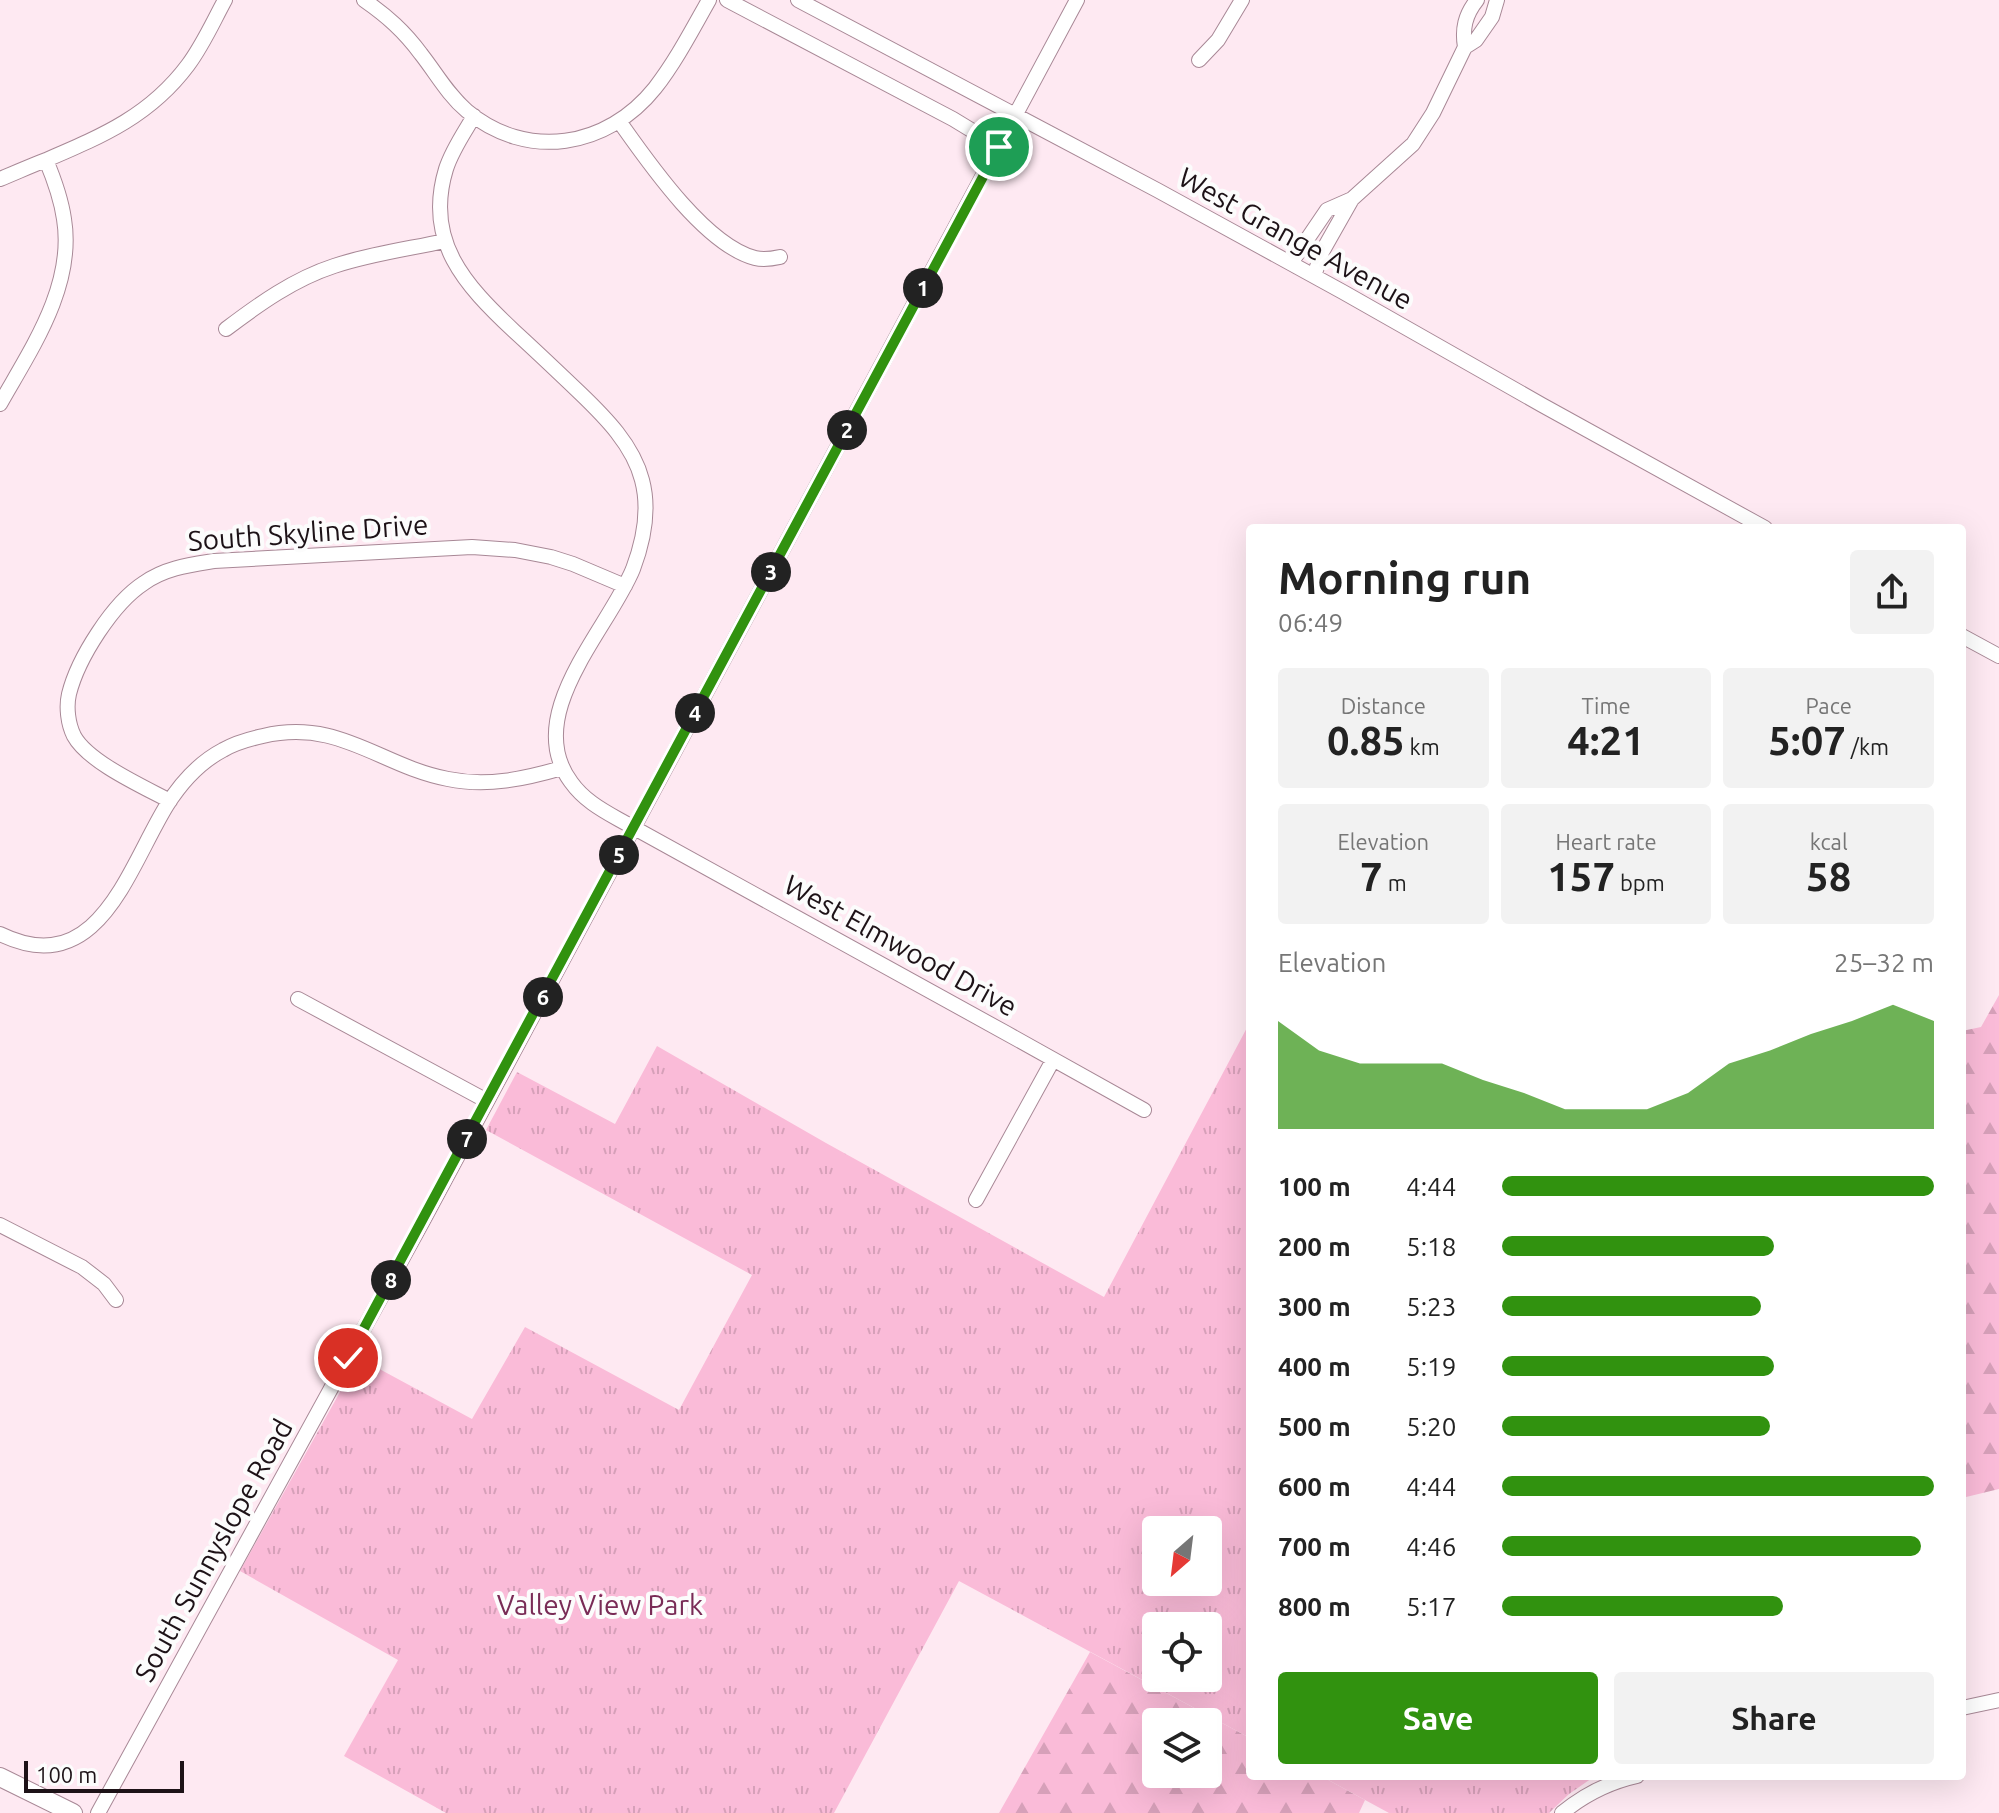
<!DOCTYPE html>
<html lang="en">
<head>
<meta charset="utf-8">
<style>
	:root { --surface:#fff; --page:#f2f2f2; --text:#222; --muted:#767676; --accent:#31920f }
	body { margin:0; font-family:Ubuntu,sans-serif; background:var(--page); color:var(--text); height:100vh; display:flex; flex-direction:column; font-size:30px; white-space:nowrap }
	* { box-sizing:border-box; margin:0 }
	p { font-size:26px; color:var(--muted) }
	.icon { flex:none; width:44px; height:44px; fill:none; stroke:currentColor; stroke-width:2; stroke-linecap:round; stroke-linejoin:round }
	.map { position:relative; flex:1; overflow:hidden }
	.side { position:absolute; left:1246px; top:524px; width:720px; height:1256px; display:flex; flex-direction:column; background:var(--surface); border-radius:8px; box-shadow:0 8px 32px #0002 }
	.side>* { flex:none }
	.needle { width:52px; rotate:208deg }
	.controls { position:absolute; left:1142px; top:1516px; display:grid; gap:16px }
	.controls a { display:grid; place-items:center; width:80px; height:80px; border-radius:8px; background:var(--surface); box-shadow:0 8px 32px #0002; font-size:40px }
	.scale { position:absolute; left:24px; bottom:20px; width:160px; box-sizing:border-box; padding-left:8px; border:4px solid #1d1217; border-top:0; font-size:22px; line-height:28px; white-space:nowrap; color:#1d1217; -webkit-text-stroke:6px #fcfcfc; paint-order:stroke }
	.pin { position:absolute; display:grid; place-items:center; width:68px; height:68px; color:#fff; margin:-34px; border:4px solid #fff; border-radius:50%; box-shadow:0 2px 8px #0007 }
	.km { position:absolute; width:40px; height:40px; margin:-20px; border-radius:50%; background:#222; color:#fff; font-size:22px; line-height:40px; text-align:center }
	.round { display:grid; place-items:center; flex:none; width:84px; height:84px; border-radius:8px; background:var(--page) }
	.headline { display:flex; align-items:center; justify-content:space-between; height:136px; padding:0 32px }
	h1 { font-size:44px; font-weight:700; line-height:60px }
	.metrics { display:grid; grid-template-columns:repeat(3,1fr); gap:12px; height:136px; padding:8px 32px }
	.metrics div { display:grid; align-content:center; border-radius:8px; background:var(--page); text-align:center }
	.metrics b { font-size:40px; font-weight:700 }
	.metrics small { font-size:22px; font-weight:400 }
	.metrics p { font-size:22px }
	.chart { height:224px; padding:16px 32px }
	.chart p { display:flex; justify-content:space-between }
	.chart svg { width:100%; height:144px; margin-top:8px; fill:var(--accent); opacity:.7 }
	.primary-button { display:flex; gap:16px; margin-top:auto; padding:16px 32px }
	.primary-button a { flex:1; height:92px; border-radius:8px; background:var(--accent); color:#fff; font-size:32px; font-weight:700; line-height:92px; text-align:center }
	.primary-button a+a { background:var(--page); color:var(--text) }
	ul { padding:0 32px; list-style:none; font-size:26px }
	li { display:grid; grid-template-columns:128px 96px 1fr; align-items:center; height:60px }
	li i { height:20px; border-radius:10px; background:var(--accent) }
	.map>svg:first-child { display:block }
	.forest { fill:url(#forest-firs); fill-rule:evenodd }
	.park { fill:url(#park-tufts); fill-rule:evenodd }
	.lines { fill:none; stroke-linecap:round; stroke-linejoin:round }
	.minor-casing { stroke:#a88896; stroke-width:16 }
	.major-casing { stroke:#a88896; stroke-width:20 }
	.minor { stroke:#fff; stroke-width:14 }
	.major { stroke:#fff; stroke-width:18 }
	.route-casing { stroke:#fff; stroke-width:16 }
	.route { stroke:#31920f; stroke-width:10 }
	.labels { text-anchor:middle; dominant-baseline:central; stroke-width:8; stroke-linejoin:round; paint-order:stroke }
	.street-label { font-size:28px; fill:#1d1217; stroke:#fcfcfc }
	.park-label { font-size:28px; fill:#792b56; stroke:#fcfcfc }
</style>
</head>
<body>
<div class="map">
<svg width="1999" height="1813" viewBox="0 0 1999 1813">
	<defs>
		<pattern id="forest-firs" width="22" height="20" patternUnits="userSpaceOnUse" patternTransform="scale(2)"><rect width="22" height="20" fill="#fabbd8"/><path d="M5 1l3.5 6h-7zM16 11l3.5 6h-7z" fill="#d6a0b9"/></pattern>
		<pattern id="park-tufts" width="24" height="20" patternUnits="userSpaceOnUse" patternTransform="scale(2)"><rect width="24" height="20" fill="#fabbd8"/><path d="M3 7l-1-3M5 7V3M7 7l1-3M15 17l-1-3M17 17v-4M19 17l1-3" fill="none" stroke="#d6a0b9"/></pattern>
	</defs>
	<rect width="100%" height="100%" fill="#fee9f2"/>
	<!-- forest -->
	<path class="forest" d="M1999,995V1489L1962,1498V1031L1981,1027Z
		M1090,1652L1250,1738V1776H1321L1365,1800L1359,1813H999ZM1156,1722H1208V1774H1156Z"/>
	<!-- park -->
	<path class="park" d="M1250,1022V1738L959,1581L834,1813H446L344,1756L398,1660L240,1571L359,1358L472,1419L525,1327L679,1410L752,1275L486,1130L517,1072L615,1124L657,1046L826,1143L1104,1297ZM1208,1530V1582H1156V1530ZM1156,1626H1208V1678H1156Z
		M1321,1776H1595L1569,1794L1549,1813H1389Z"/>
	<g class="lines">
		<defs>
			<path id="minor" d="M364,0C387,16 404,31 421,54C436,73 448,95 467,111C527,161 607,148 655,88C676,61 692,30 709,0
				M727,0L953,119L999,147
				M798,0L1157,190L1343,292L1542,405L1765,528
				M1465,47C1462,29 1465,15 1477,0
				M1199,60L1218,40L1242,0
				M474,116C464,133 452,150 446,169C424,241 465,285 514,331C536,351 558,372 580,393C605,417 633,445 642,480C650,510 644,540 633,569C608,630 521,715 571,782C583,799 600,809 618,819L1006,1033L1144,1110
				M619,121C648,162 705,245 755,258C763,260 771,259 780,257
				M0,179C15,173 30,166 46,160C102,136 150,116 188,65C203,45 213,22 225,0
				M1291,263L1327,210L1352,199L1413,144L1433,113L1465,47L1476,40L1492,17L1497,0
				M1314,276L1322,252L1352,199
				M226,329C259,304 294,279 334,266C370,254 408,249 445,241
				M0,404C31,349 75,286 64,219C61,198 54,179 46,160
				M1962,636L1999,656
				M170,801C144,787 88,762 74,736C68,724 66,707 69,694C78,658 113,603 144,583C165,568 189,565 214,561L472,547L515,550L551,557L573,564L625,586
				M0,934C98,982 128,868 167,805C181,783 200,762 223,750C235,743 249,739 263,736C339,718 380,766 448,779C487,787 524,779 562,768
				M298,999L487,1101
				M976,1200L1053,1060
				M0,1225L82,1267L104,1284L116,1300
				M1962,1708L1999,1700
				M98,1813L424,1219L1077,0
				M1562,1813C1584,1795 1610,1782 1637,1776"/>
			<path id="major" d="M0,1777L73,1813"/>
		</defs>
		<!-- minor casing -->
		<use href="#minor" class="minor-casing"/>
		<!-- major casing -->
		<use href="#major" class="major-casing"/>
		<!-- minor -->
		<use href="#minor" class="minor"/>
		<!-- major -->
		<use href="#major" class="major"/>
	</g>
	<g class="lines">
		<defs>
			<path id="route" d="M348,1358L999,147"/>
		</defs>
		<!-- route casing -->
		<use href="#route" class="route-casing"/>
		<!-- route -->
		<use href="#route" class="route"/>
	</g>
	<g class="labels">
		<!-- street labels -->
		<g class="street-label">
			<text transform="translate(1296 238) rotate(29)">West Grange Avenue</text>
			<text transform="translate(308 532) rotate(-4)">South Skyline Drive</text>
			<text transform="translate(901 945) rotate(29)">West Elmwood Drive</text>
			<text transform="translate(213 1550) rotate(-61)">South Sunnyslope Road</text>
		</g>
		<!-- park labels -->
		<g class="park-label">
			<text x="600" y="1604">Valley View Park</text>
		</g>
	</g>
</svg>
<div class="controls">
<a><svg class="needle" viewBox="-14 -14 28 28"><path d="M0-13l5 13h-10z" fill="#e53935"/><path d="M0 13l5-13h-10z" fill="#767676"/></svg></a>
<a><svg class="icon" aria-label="locate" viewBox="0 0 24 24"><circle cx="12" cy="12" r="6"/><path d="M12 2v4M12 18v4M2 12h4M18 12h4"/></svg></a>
<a><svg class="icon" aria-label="layers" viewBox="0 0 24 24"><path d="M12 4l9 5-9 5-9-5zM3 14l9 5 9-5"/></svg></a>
</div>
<div class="scale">100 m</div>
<div class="pin" style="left:999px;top:147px;background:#1e9e55"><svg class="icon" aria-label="arrive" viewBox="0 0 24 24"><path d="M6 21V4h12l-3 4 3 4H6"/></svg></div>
<div class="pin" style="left:348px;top:1358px;background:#d93025"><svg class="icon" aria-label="check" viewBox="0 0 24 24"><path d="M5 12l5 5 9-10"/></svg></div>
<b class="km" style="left:923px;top:288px">1</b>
<b class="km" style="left:847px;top:430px">2</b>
<b class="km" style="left:771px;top:572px">3</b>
<b class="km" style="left:695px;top:713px">4</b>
<b class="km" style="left:619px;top:855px">5</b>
<b class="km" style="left:543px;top:997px">6</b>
<b class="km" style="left:467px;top:1139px">7</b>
<b class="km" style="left:391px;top:1280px">8</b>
<section class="side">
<div class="headline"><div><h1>Morning run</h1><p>06:49</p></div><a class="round"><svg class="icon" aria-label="share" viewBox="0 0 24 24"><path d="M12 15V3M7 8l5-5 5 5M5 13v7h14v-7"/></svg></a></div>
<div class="metrics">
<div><p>Distance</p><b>0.85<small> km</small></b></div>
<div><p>Time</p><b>4:21</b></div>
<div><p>Pace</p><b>5:07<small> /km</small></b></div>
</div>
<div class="metrics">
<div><p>Elevation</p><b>7<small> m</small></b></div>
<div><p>Heart rate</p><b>157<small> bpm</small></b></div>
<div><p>kcal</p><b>58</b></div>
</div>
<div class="chart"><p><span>Elevation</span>25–32 m</p>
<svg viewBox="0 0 160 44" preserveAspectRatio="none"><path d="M0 44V11L10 20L20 24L30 24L40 24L50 29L60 33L70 38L80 38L90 38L100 33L110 24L120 20L130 15L140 11L150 6L160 11V44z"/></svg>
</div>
<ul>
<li><b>100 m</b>4:44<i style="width:100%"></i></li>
<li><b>200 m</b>5:18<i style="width:63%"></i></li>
<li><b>300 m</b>5:23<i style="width:60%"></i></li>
<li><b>400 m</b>5:19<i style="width:63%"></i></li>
<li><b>500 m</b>5:20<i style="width:62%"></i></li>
<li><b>600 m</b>4:44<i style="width:100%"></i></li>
<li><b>700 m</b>4:46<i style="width:97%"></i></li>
<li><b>800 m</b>5:17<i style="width:65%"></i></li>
</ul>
<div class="primary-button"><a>Save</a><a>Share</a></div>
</section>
</div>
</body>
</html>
